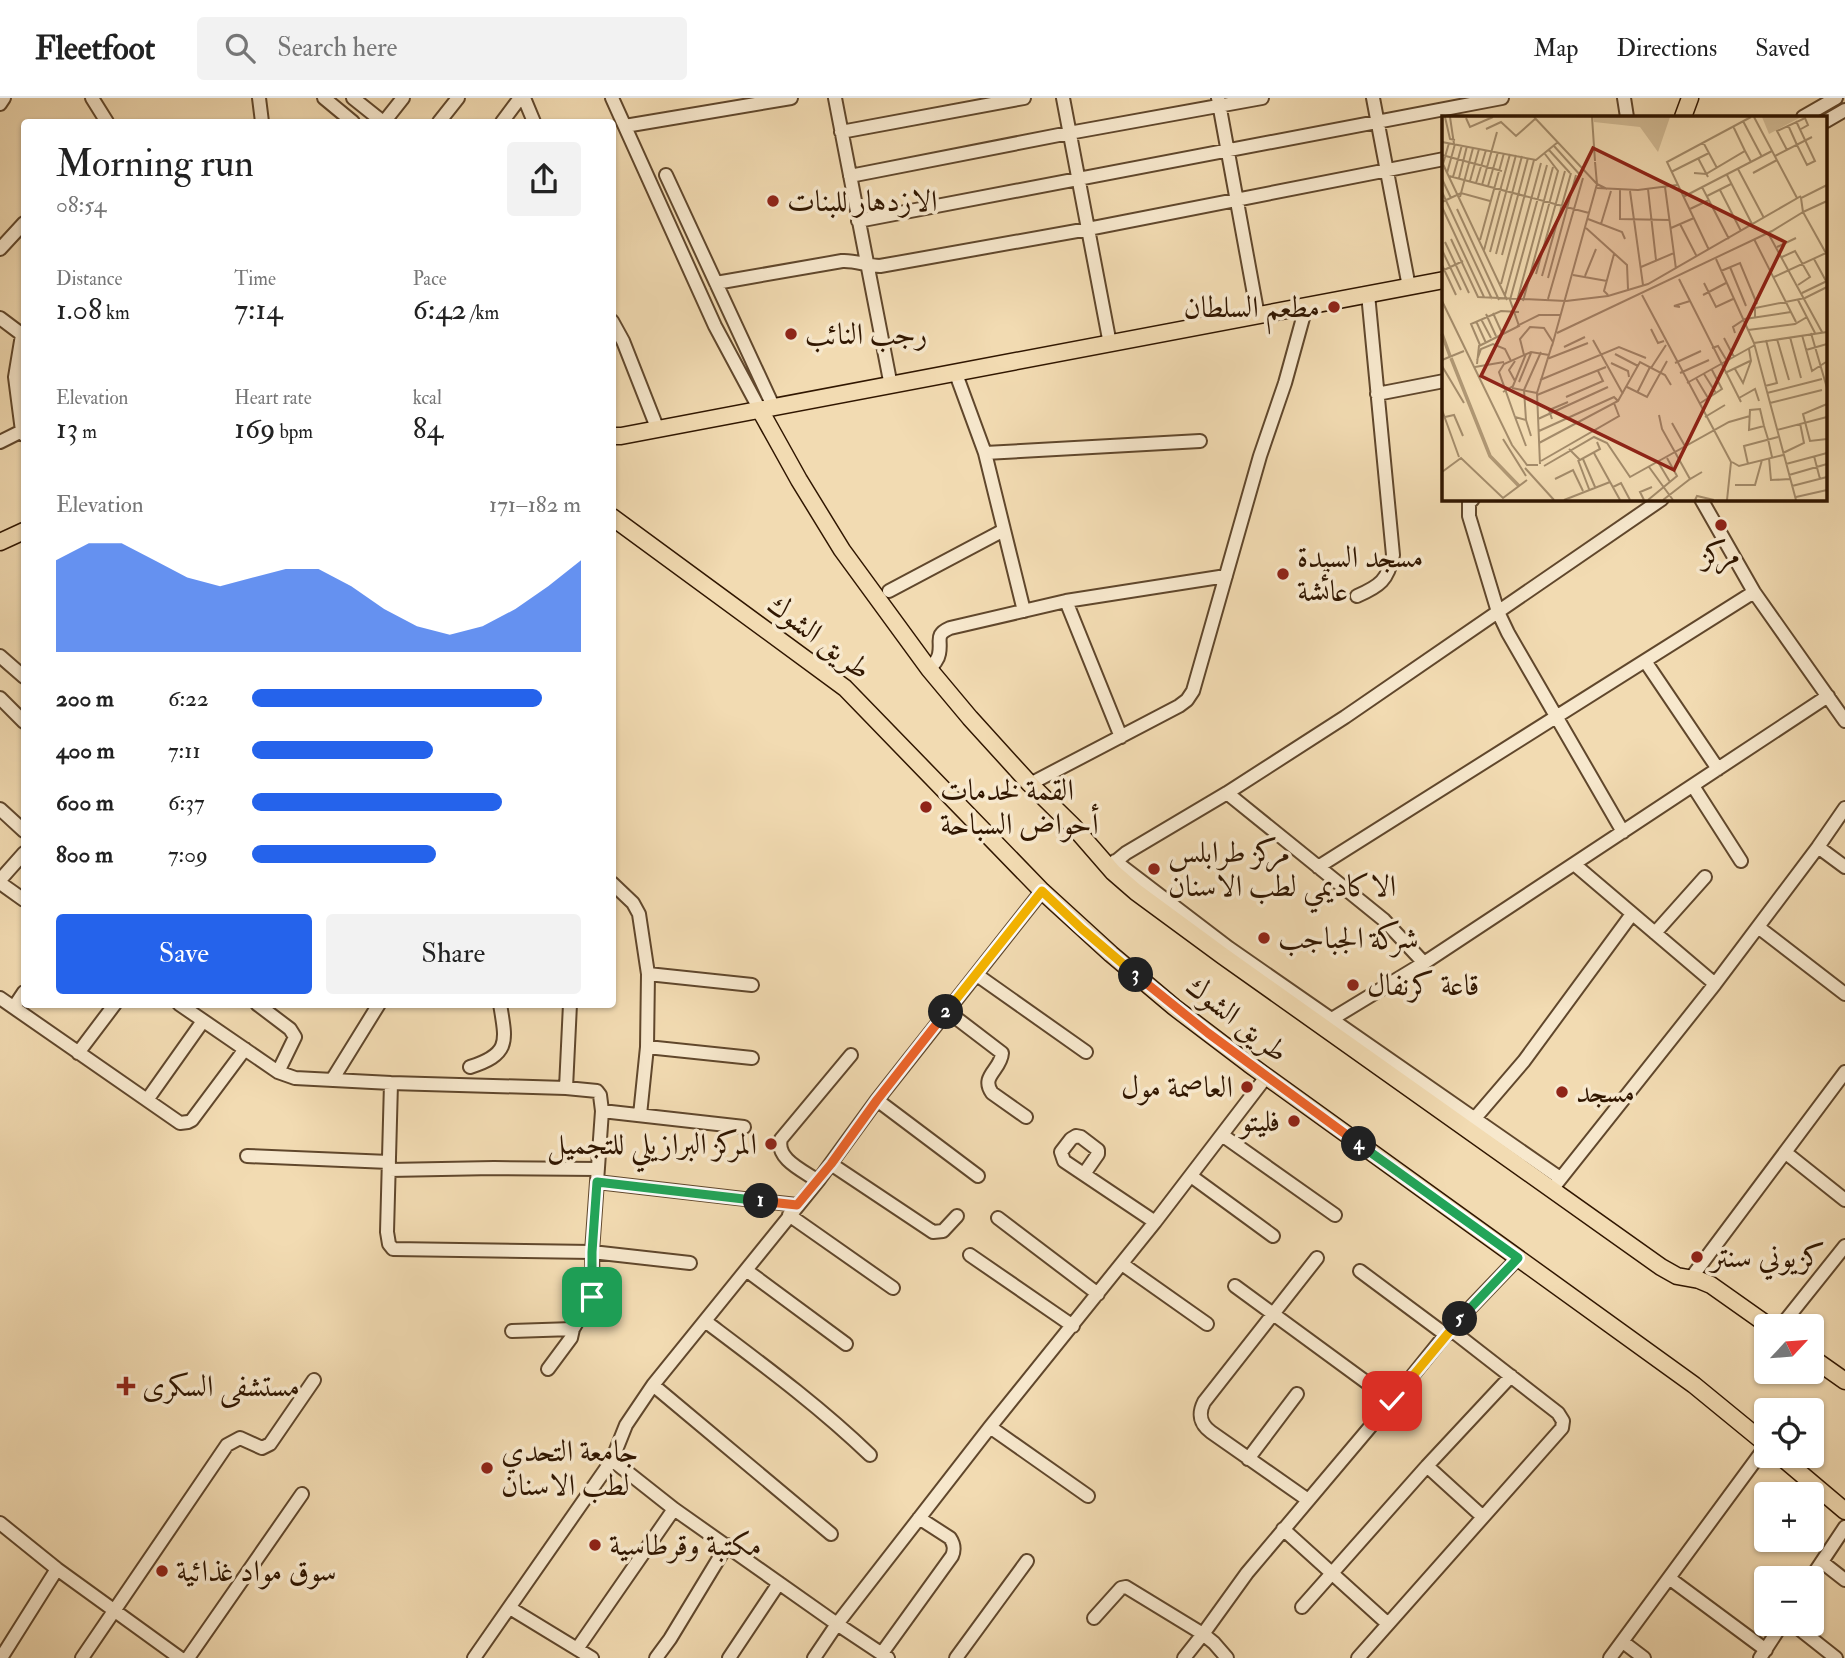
<!DOCTYPE html>
<html lang="en">
<head>
<meta charset="utf-8">
<style>
	:root { --surface:#fff; --page:#f2f2f2; --text:#222; --muted:#767676; --line:#e0e0e0; --accent:#2563eb }
	body { margin:0; font-family:"IM FELL Double Pica",Amiri,serif; background:var(--page); color:var(--text); height:100vh; display:flex; flex-direction:column; font-size:26px; white-space:nowrap }
	* { box-sizing:border-box; margin:0 }
	p { font-size:23px; color:var(--muted) }
	.icon { flex:none; width:38px; height:38px; fill:none; stroke:currentColor; stroke-width:2; stroke-linecap:round; stroke-linejoin:round }
	.map { position:relative; flex:1; overflow:hidden }
	.details { position:absolute; left:21px; top:21px; width:595px; height:889px; display:flex; flex-direction:column; background:var(--surface); border-radius:7px; box-shadow:0 2px 5px #0004 }
	.details>* { flex:none }
	.needle { width:46px; rotate:64deg }
	.fabs { position:absolute; left:1754px; top:1216px; display:grid; gap:14px }
	.fabs a { display:grid; place-items:center; width:70px; height:70px; border-radius:7px; background:var(--surface); box-shadow:0 2px 5px #0004; font-size:35px }
	.pin { position:absolute; display:grid; place-items:center; width:60px; height:60px; color:#fff; margin:-30px; border-radius:14px; box-shadow:0 4px 10px #0006 }
	.km { position:absolute; width:35px; height:35px; margin:-18px; border-radius:50%; background:#222; color:#fff; font-size:19px; line-height:35px; text-align:center }
	.round { display:grid; place-items:center; flex:none; width:74px; height:74px; border-radius:7px; background:var(--page) }
	.overview { display:flex; align-items:center; justify-content:space-between; height:119px; padding:0 35px }
	h1 { font-size:38px; font-weight:600; line-height:52px }
	.figures { display:grid; grid-template-columns:repeat(3,1fr); gap:10px; height:119px; padding:7px 35px }
	.figures div { display:grid; align-content:center }
	.figures b { font-size:30px; font-weight:600 }
	.figures small { font-size:19px; font-weight:400 }
	.figures p { font-size:19px }
	.chart { height:196px; padding:14px 35px }
	.chart p { display:flex; justify-content:space-between }
	.chart svg { width:100%; height:126px; margin-top:7px; fill:var(--accent); opacity:.7 }
	.primary-button { display:flex; gap:14px; margin-top:auto; padding:14px 35px }
	.primary-button a { flex:1; height:80px; border-radius:7px; background:var(--accent); color:#fff; font-size:28px; font-weight:600; line-height:80px; text-align:center }
	.primary-button a+a { background:var(--page); color:var(--text) }
	ul { padding:0 35px; list-style:none; font-size:23px }
	li { display:grid; grid-template-columns:112px 84px 1fr; align-items:center; height:52px }
	li i { height:18px; border-radius:9px; background:var(--accent) }
	header { display:flex; align-items:center; gap:42px; box-sizing:border-box; height:98px; padding:0 35px; background:var(--surface); border-bottom:2px solid var(--line) }
	header strong { font-size:33px }
	nav { display:flex; gap:38px; margin-inline-start:auto; font-size:24px }
	.search { width:490px; height:63px; background:var(--page); display:flex; align-items:center; gap:18px; box-sizing:border-box; padding:0 24px; border-radius:7px; color:var(--muted); font-size:26px }
	.map>svg:first-child { display:block }
	.lines { fill:none; stroke-linecap:round; stroke-linejoin:round }
	.minor-casing { stroke:#60472c; stroke-width:16 }
	.major-casing { stroke:#301600; stroke-width:19 }
	.minor { stroke:#f7e8cd; stroke-width:12 }
	.major { stroke:#f2dbb2; stroke-width:16 }
	.split-1-casing { stroke:#fff; stroke-width:14 }
	.split-2-casing { stroke:#fff; stroke-width:14 }
	.split-3-casing { stroke:#fff; stroke-width:14 }
	.split-4-casing { stroke:#fff; stroke-width:14 }
	.split-5-casing { stroke:#fff; stroke-width:14 }
	.split-6-casing { stroke:#fff; stroke-width:14 }
	.split-1 { stroke:#22a559; stroke-width:9 }
	.split-2 { stroke:#f0652b; stroke-width:9 }
	.split-3 { stroke:#f5b400; stroke-width:9 }
	.split-4 { stroke:#f0652b; stroke-width:9 }
	.split-5 { stroke:#22a559; stroke-width:9 }
	.split-6 { stroke:#f5b400; stroke-width:9 }
	.poi-dot { fill:#8f2418; stroke:#f7e8cd; stroke-width:2.5 }
	.labels { text-anchor:middle; dominant-baseline:central; stroke-width:7; stroke-linejoin:round; paint-order:stroke }
	.poi-label { font-size:30px; fill:#301600; stroke:#f7e8cd; text-anchor:start }
	.street-label { font-size:30px; fill:#301600; stroke:#f7e8cd }
	.inset-river { fill:none; stroke:#b09875; stroke-width:3.5 }
	.inset-road { fill:none; stroke:#a48c6b; stroke-width:2 }
	.view { fill:#8f2418; fill-opacity:0.15; stroke:#8f2418; stroke-width:3.5 }
	.inset-edge { fill:none; stroke:#301600; stroke-width:3.5 }
</style>
</head>
<body>
<header>
<strong>Fleetfoot</strong>
<div class="search"><svg class="icon" aria-label="search" viewBox="0 0 24 24"><circle cx="10" cy="10" r="6"/><path d="M15 15l6 6"/></svg>Search here</div>
<nav><a>Map</a><a>Directions</a><a>Saved</a></nav>
</header>
<div class="map">
<svg width="1845" height="1560" viewBox="0 0 1845 1560">
	<rect width="100%" height="100%" fill="#f2dbb2"/>
	<filter id="stains"><feTurbulence type="fractalNoise" baseFrequency=".00286" numOctaves="4"/><feColorMatrix values="0 0 0 0 .2 0 0 0 0 .09 0 0 0 0 .02 0 0 0 .5 -.17"/></filter>
	<radialGradient id="worn" r=".72"><stop offset=".6" stop-color="#630" stop-opacity="0"/><stop offset="1" stop-color="#630" stop-opacity=".3"/></radialGradient>
	<g class="lines">
		<defs>
			<path id="minor" d="M92,0L107,24
				M259,0L262,24
				M324,0L353,24
				M353,0L383,24
				M524,0L534,24
				M612,0L715,228L760,312
				M835,0L891,288
				M1063,0L1110,246
				M1218,0L1258,218
				M1373,0L1409,189
				M1624,0L1627,19
				M0,6L4,0
				M1803,19L1836,0
				M1826,23L1845,12
				M384,24L403,0
				M439,24L458,0
				M502,24L520,0
				M625,28L791,0
				M841,34L1024,0
				M666,77L774,310
				M850,78L1069,35L1262,0
				M858,123L1502,0
				M0,151L24,125
				M716,185L842,163C855,162 867,168 880,168L1088,131L1444,61
				M0,220L24,238
				M612,223L623,243L658,332
				M22,237L15,279L22,333L24,337
				M956,276L985,355L1024,513
				M1377,296L1444,283
				M0,344L24,332
				M985,355L1200,343
				M1473,401L1469,405V418L1498,514L1508,535L1623,734
				M1701,401L1754,494L1845,623
				M889,493L1004,432
				M1357,498C1380,488 1388,482 1393,457L1368,196
				M1066,503L1121,639
				M0,558L24,579
				M1645,563L1718,671
				M929,571C934,566 938,562 939,556C942,542 934,537 950,530L1066,503L1226,478
				M0,600L24,624
				M1030,686L1179,608L1187,602L1193,593L1260,358L1285,285L1306,209
				M1693,688L1741,763
				M1227,695L1384,822L1424,865
				M0,711L24,733
				M1818,749L1845,769
				M1115,763L1229,850L1560,1080
				M1574,766L1715,886
				M1109,769L1126,755L1227,695L1345,619L1662,401
				M1318,769L1754,494
				M0,782L24,755
				M0,785L24,802
				M612,785L633,805L639,816L648,876L647,949L640,1017
				M1758,829L1845,896
				M1655,835L1705,779
				M648,876L752,887
				M977,877L1086,954
				M0,900L180,1025L188,1024L192,1022L245,951
				M179,906L278,974L295,980L391,985L566,990L597,993L600,997L602,1013L592,1154L593,1194L589,1204L573,1231L571,1240L548,1271
				M257,906L290,931L295,939L278,974
				M14,909L24,894
				M947,913L1002,955C1001,972 980,978 992,995L1026,1019
				M1322,927L1424,865L1828,598
				M647,949L752,960
				M78,955L115,906
				M470,969C511,956 506,943 500,906
				M332,982L379,906
				M391,985L387,1134L389,1146L393,1151L592,1154L690,1165
				M566,990L570,906
				M147,1002L203,923
				M877,1002L978,1078
				M602,1013L744,1029
				M1470,1026L1524,963L1632,816
				M1222,1037L1335,1117
				M1786,1055L1845,1102
				M247,1058L389,1064
				M831,1066L933,1134L943,1133L957,1118
				M389,1072L494,1070L598,1071
				M1084,1076L1098,1056V1052L1081,1039L1076,1038L1071,1041L1061,1054L1064,1063L1155,1124
				M1191,1078L1273,1138
				M818,1083C804,1073 775,1061 781,1041L851,957
				M597,1084L797,1107
				M1557,1085L1715,886L1818,749L1845,710
				M789,1117L893,1190
				M998,1120L1098,1196
				M970,1157L1073,1228
				M1122,1166L1207,1226
				M746,1172L846,1246
				M1360,1173L1446,1237
				M1691,1180L1845,974
				M1235,1188L1392,1303
				M705,1223C762,1266 819,1308 870,1357
				M1781,1228L1845,1148
				M512,1233L573,1231
				M653,1287L831,1436
				M990,1329L1088,1398
				M1248,1361L1297,1296
				M612,1362L674,1411L837,1526L888,1560
				M1427,1368L1483,1419
				M1308,1402L1211,1334C1200,1326 1198,1316 1204,1304L1317,1160
				M0,1425L57,1471L180,1560
				M1283,1431L1388,1526
				M1822,1464L1845,1482
				M1669,1480L1766,1552
				M1811,1480L1845,1429
				M1302,1509L1427,1368L1511,1278
				M510,1510L592,1560
				M1094,1520L1121,1490L1126,1489L1203,1536L1214,1545L1227,1560
				M1793,1526L1836,1560
				M1623,1544L1644,1560
				M577,1551L674,1411
				M882,1555L952,1458C955,1451 954,1446 950,1440L919,1420
				M1,1560L57,1471
				M82,1560L227,1347L240,1340L262,1350L270,1346L314,1282
				M188,1560L302,1396
				M474,1560L612,1362L626,1327L653,1287L818,1083L877,1002L1042,793
				M656,1560L670,1541L727,1447
				M729,1560L779,1485
				M814,1560L837,1526L990,1329L1155,1124L1266,979
				M956,1560L1027,1463
				M1184,1560L1203,1536L1247,1475L1392,1303L1450,1231L1518,1160
				M1358,1560L1562,1330L1563,1323L1558,1315L1450,1231
				M1610,1560L1766,1348
				M1760,1560L1782,1526"/>
			<path id="major" d="M1683,19L1690,0
				M760,312L799,382L842,452L929,571L970,620L1030,686L1073,728L1113,774L1136,794L1223,858L1661,1169L1677,1178L1699,1182L1711,1187L1769,1228
				M612,338H621L1444,182
				M612,419L845,590L1042,793L1111,856L1174,909L1249,966L1694,1287L1766,1346
				M0,444L24,433
				M1811,1259L1845,1283
				M1780,1358L1845,1413"/>
		</defs>
		<!-- minor casing -->
		<use href="#minor" class="minor-casing"/>
		<!-- major casing -->
		<use href="#major" class="major-casing"/>
		<!-- minor -->
		<use href="#minor" class="minor"/>
		<!-- major -->
		<use href="#major" class="major"/>
	</g>
	<g class="lines">
		<defs>
			<path id="split-1" d="M592,1199V1154L597,1084L761,1103"/>
			<path id="split-2" d="M761,1103L797,1107L831,1066L877,1002L946,914"/>
			<path id="split-3" d="M946,914L1042,793L1082,831L1136,877"/>
			<path id="split-4" d="M1136,877L1208,935L1359,1046"/>
			<path id="split-5" d="M1359,1046L1518,1160L1460,1221"/>
			<path id="split-6" d="M1392,1303L1460,1221"/>
		</defs>
		<!-- split-1 casing -->
		<use href="#split-1" class="split-1-casing"/>
		<!-- split-2 casing -->
		<use href="#split-2" class="split-2-casing"/>
		<!-- split-3 casing -->
		<use href="#split-3" class="split-3-casing"/>
		<!-- split-4 casing -->
		<use href="#split-4" class="split-4-casing"/>
		<!-- split-5 casing -->
		<use href="#split-5" class="split-5-casing"/>
		<!-- split-6 casing -->
		<use href="#split-6" class="split-6-casing"/>
		<!-- split-1 -->
		<use href="#split-1" class="split-1"/>
		<!-- split-2 -->
		<use href="#split-2" class="split-2"/>
		<!-- split-3 -->
		<use href="#split-3" class="split-3"/>
		<!-- split-4 -->
		<use href="#split-4" class="split-4"/>
		<!-- split-5 -->
		<use href="#split-5" class="split-5"/>
		<!-- split-6 -->
		<use href="#split-6" class="split-6"/>
	</g>
	<!-- markers -->
	<g class="poi-dot">
		<circle cx="773" cy="103" r="7"/>
		<circle cx="1334" cy="209" r="7"/>
		<circle cx="791" cy="236" r="7"/>
		<circle cx="1721" cy="427" r="7"/>
		<circle cx="1283" cy="476" r="7"/>
		<circle cx="926" cy="709" r="7"/>
		<circle cx="1154" cy="771" r="7"/>
		<circle cx="1264" cy="840" r="7"/>
		<circle cx="1353" cy="887" r="7"/>
		<circle cx="1247" cy="989" r="7"/>
		<circle cx="1562" cy="994" r="7"/>
		<circle cx="1294" cy="1023" r="7"/>
		<circle cx="771" cy="1046" r="7"/>
		<circle cx="1697" cy="1159" r="7"/>
		<path d="M122.5 1277.5h7v7h7v7h-7v7h-7v-7h-7v-7h7z"/>
		<circle cx="487" cy="1370" r="7"/>
		<circle cx="595" cy="1447" r="7"/>
		<circle cx="162" cy="1473" r="7"/>
	</g>
	<g class="labels">
		<!-- poi labels -->
		<g class="poi-label">
			<text x="787" y="103">الازدهار للبنات</text>
			<text x="1320" y="209" text-anchor="end">مطعم السلطان</text>
			<text x="805" y="236">رجب النائب</text>
			<text x="1721" y="456" text-anchor="middle">مركز</text>
			<text x="1297" y="459">مسجد السيدة<tspan x="1297" dy="34">عائشة</tspan></text>
			<text x="940" y="692">القمة لخدمات<tspan x="940" dy="34">أحواض السباحة</tspan></text>
			<text x="1168" y="754">مركز طرابلس<tspan x="1168" dy="34">الاكاديمي لطب الاسنان</tspan></text>
			<text x="1278" y="840">شركة الجباجب</text>
			<text x="1367" y="887">قاعة كرنفال</text>
			<text x="1233" y="989" text-anchor="end">العاصمة مول</text>
			<text x="1576" y="994">مسجد</text>
			<text x="1280" y="1023" text-anchor="end">فليتو</text>
			<text x="757" y="1046" text-anchor="end">المركز البرازيلي للتجميل</text>
			<text x="1711" y="1159">كزيوني سنتر</text>
			<text x="142" y="1288">مستشفى السكرى</text>
			<text x="501" y="1353">جامعة التحدي<tspan x="501" dy="34">لطب الاسنان</tspan></text>
			<text x="609" y="1447">مكتبة وقرطاسية</text>
			<text x="176" y="1473">سوق مواد غذائية</text>
		</g>
		<!-- street labels -->
		<g class="street-label">
			<text transform="translate(819 539) rotate(37)">طريق الشوك</text>
			<text transform="translate(1237 921) rotate(38)">طريق الشوك</text>
		</g>
	</g>
	<!-- overview -->
	<g transform="translate(1442 18)">
		<rect width="385" height="385" fill="#f2dbb2"/>
		<path d="M151,1H228L216,36L198,11L152,6Z" fill="#d1ba94"/>
		<path d="M320,1H359L327,18Z" fill="#d1ba94"/>
		<path class="inset-river" d="M0,218L8,240M9,242L48,340L77,370"/>
		<path class="inset-road" d="M3,1L8,23L13,24M8,1L12,28M92,1L155,68L110,230M150,1L153,45M312,1L355,82M24,2L28,11L51,1M301,5L320,41M354,5L373,45L365,49L355,29M346,9L355,29M291,10L303,35M44,13L59,6L74,20L93,3M0,26L94,44L116,26M261,26L275,52M112,30L139,60M107,34L128,57M345,34L335,15L363,2L366,9L359,13M0,39L60,55M333,40L370,21M256,42L266,61M0,46L65,184M153,46L155,68L165,73M1,48L7,27M296,53L322,102M229,56L267,37M5,57L13,28M252,57L264,58L303,35L309,46M311,57L335,44M285,59L310,108M7,60L147,97M11,61L20,29M17,62L25,30M0,63L9,82M28,65L37,33M34,67L44,34M40,69L55,16M46,70L56,36M223,71L234,153M260,71L287,123M155,72L196,74L235,69M206,73L214,144M178,74V103L228,104M278,74L299,115M188,75L201,169M0,76L50,183M265,80L289,68M18,81L31,32M241,81L330,35M385,85L361,96L385,139M0,86L19,77L48,85M0,91L42,181M15,93L57,184M248,93L267,84M146,103L180,116L183,123M159,108L169,75M238,108L255,141M144,112L185,149L186,173M229,112L252,102M326,117L380,216M9,123L36,181L124,185M312,123L354,206M38,124L62,37M3,126L27,177M335,131L354,122M0,134L19,174M42,134L68,38M267,134L225,46L309,1M48,136L74,39M54,138L80,40M60,139L86,42M340,141L353,135L368,161L356,169M274,143L312,227L354,384M372,143L384,165M0,149L14,179M199,151L232,137M288,151L304,190M0,155L21,145M279,155L298,147L315,188M94,158L123,55M131,159L165,165M100,160L129,57M143,160L154,133M332,161L384,137M106,162L134,59M237,163L299,286M262,167L274,191L291,183M59,168L92,44M360,177L385,165M63,179L99,47M166,179L162,175L172,138M200,179L289,346L285,384M261,179L284,167M106,183L141,62M356,184L373,217M0,185L70,329L85,349H96M75,185L111,51M81,185L116,55L103,38M124,185L166,180L206,168L359,80M238,191L232,190L248,185M51,197L60,217M44,198L54,220M313,202V192L363,182L385,171M39,203L49,222M34,205L44,227M75,210L97,199H119M209,213L216,227L222,225M306,214L353,208L365,201M115,217L330,115L361,96L359,82L385,69M293,217L291,211L303,203L349,196M369,217L385,272M360,219L370,255L384,246M348,221L359,262M282,222L292,241M335,223L347,264M151,224L181,278M312,227L385,216M38,229L29,208L59,195L77,196M122,231L143,221M270,232L276,230L285,245M364,234L385,228M173,238L196,250M82,239L78,223L88,211L102,212L111,226M105,243L146,227M0,244L22,235M35,244L39,233L51,228L63,233L69,245M73,245L67,254L73,265M169,247L186,255L187,261M233,247L259,235M35,248L37,230L77,210L68,184L105,49M0,250L22,287M33,251L62,246M209,252L224,229M293,253L301,267L309,245L307,233M238,257L267,244M283,257L308,245M262,258L274,277M254,262L266,282M98,264L177,231L204,242M77,266L89,237M245,267L313,229M323,270L335,267L324,224M185,271L205,281L225,245M70,272L95,277M61,276L71,270L84,238M195,277L208,251M325,277L380,263M95,279L164,251M124,281L161,265L156,255M297,282L313,273L317,285M328,287L380,274M257,288L280,273L270,254M385,288L361,298L368,325L385,323M0,294L17,341M217,299L220,313L248,363L260,356M3,301L12,299L21,320M73,301L84,330M263,301L283,289M96,303L166,271M110,303L107,294L126,286M84,304L82,274L99,236M230,307L244,332M322,310L307,314L308,294L318,293L322,310L326,323L330,341M335,314L385,301M97,315L172,281L176,285M89,320L84,304L73,301L57,256L62,248L89,236L107,239M61,323L84,360M97,327L176,285L198,246L223,259L229,269M127,333L138,344L158,333L155,326M152,337L178,384M341,337L362,327L358,307M372,340L378,363M327,342L329,364L348,363M141,343L153,371M136,344L147,373M99,345L177,300L172,287M216,346L228,366M290,346L297,350L341,339M98,348L95,277L110,229M306,348L302,330L336,321M344,348L385,337M102,350L152,321L165,327L188,361L287,306L308,300M207,351L231,384M83,352L112,384M0,356L19,342L61,382L85,364M347,359L385,348M113,363L131,354L141,375M293,369H313L320,344M350,370L385,361M171,371L179,367L188,384M354,381L385,374M122,384L168,366M202,384L198,376L210,371M206,384L235,360L225,342M221,384L248,363M253,384L255,380L272,384"/>
		<path class="view" d="M151,32L343,126L232,354L39,260Z"/>
		<rect width="385" height="385" class="inset-edge"/>
	</g>
	<rect width="100%" height="100%" filter="url(#stains)"/>
	<rect width="100%" height="100%" fill="url(#worn)"/>
</svg>
<div class="fabs">
<a><svg class="needle" viewBox="-14 -14 28 28"><path d="M0-13l5 13h-10z" fill="#e53935"/><path d="M0 13l5-13h-10z" fill="#767676"/></svg></a>
<a><svg class="icon" aria-label="locate" viewBox="0 0 24 24"><circle cx="12" cy="12" r="6"/><path d="M12 2v4M12 18v4M2 12h4M18 12h4"/></svg></a>
<a>+</a>
<a>−</a>
</div>
<div class="pin" style="left:592px;top:1199px;background:#1e9e55"><svg class="icon" aria-label="arrive" viewBox="0 0 24 24"><path d="M6 21V4h12l-3 4 3 4H6"/></svg></div>
<div class="pin" style="left:1392px;top:1303px;background:#d93025"><svg class="icon" aria-label="check" viewBox="0 0 24 24"><path d="M5 12l5 5 9-10"/></svg></div>
<b class="km" style="left:761px;top:1103px">1</b>
<b class="km" style="left:946px;top:914px">2</b>
<b class="km" style="left:1136px;top:877px">3</b>
<b class="km" style="left:1359px;top:1046px">4</b>
<b class="km" style="left:1460px;top:1221px">5</b>
<section class="details">
<div class="overview"><div><h1>Morning run</h1><p>08:54</p></div><a class="round"><svg class="icon" aria-label="share" viewBox="0 0 24 24"><path d="M12 15V3M7 8l5-5 5 5M5 13v7h14v-7"/></svg></a></div>
<div class="figures">
<div><p>Distance</p><b>1.08<small> km</small></b></div>
<div><p>Time</p><b>7:14</b></div>
<div><p>Pace</p><b>6:42<small> /km</small></b></div>
</div>
<div class="figures">
<div><p>Elevation</p><b>13<small> m</small></b></div>
<div><p>Heart rate</p><b>169<small> bpm</small></b></div>
<div><p>kcal</p><b>84</b></div>
</div>
<div class="chart"><p><span>Elevation</span>171–182 m</p>
<svg viewBox="0 0 160 44" preserveAspectRatio="none"><path d="M0 44V12L10 6L20 6L30 12L40 18L50 21L60 18L70 15L80 15L90 21L100 29L110 35L120 38L130 35L140 29L150 21L160 12V44z"/></svg>
</div>
<ul>
<li><b>200 m</b>6:22<i style="width:88%"></i></li>
<li><b>400 m</b>7:11<i style="width:55%"></i></li>
<li><b>600 m</b>6:37<i style="width:76%"></i></li>
<li><b>800 m</b>7:09<i style="width:56%"></i></li>
</ul>
<div class="primary-button"><a>Save</a><a>Share</a></div>
</section>
</div>
</body>
</html>
